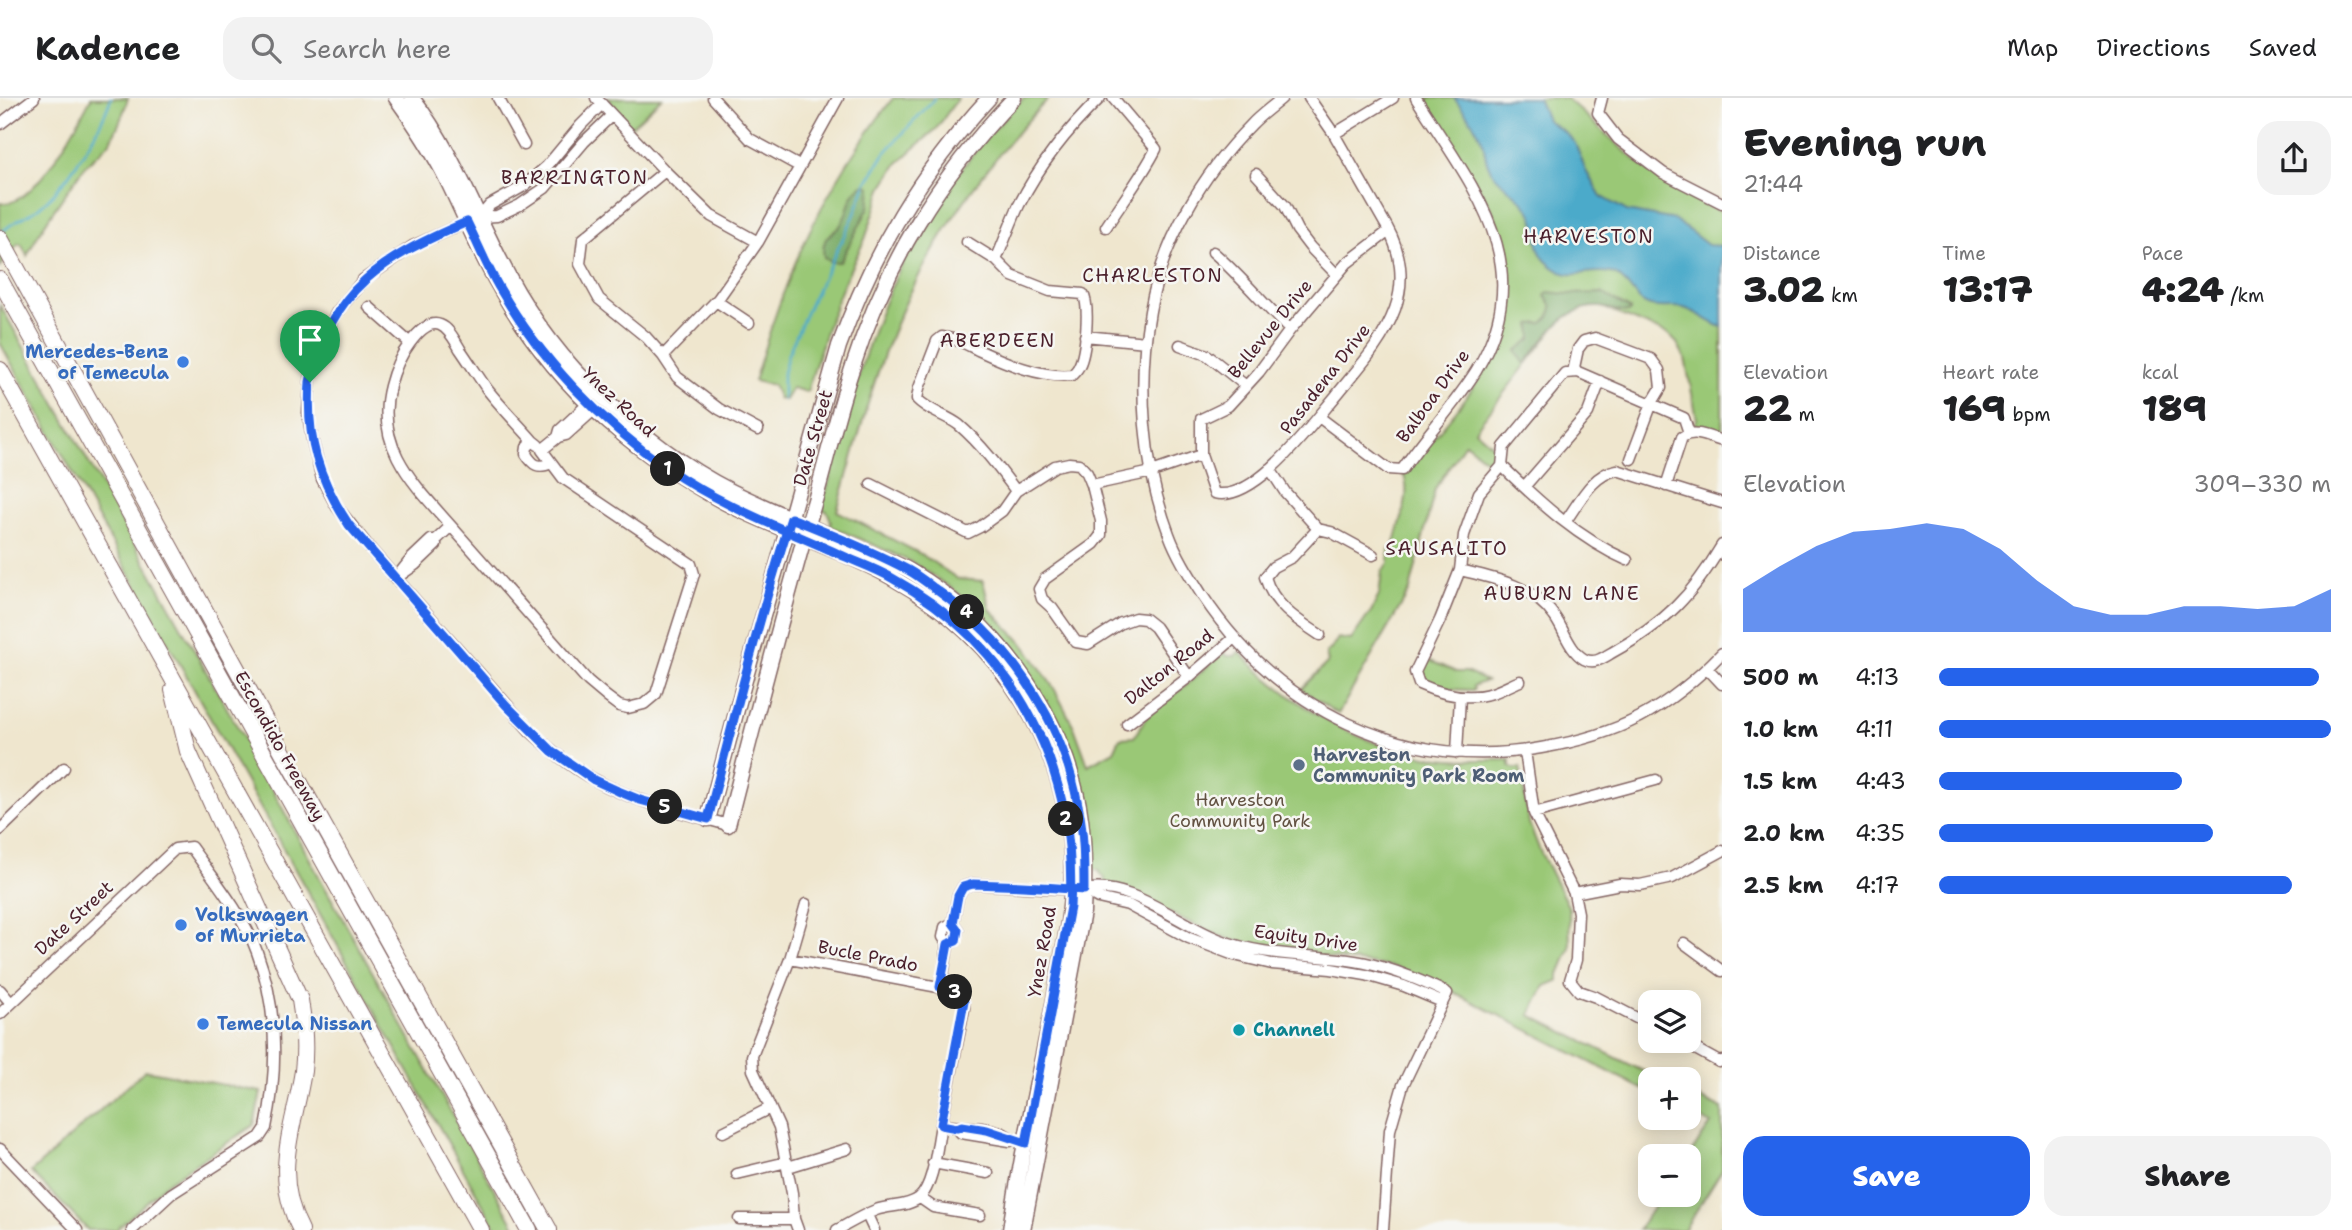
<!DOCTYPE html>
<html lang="en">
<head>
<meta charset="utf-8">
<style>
	:root { --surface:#fff; --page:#f2f2f2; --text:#202124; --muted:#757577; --line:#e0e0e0; --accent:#2563eb }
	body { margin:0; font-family:"Shantell Sans",sans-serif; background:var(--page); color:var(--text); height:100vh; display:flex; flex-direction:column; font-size:26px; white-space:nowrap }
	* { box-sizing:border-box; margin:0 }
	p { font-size:23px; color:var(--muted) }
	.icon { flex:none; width:38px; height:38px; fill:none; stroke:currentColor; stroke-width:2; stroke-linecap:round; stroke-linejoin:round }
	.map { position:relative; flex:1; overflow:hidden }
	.details { display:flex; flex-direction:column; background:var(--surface); width:630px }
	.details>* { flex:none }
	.fabs { position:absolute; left:1638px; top:892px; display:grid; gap:14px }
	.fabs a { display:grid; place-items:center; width:63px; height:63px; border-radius:14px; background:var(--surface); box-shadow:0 4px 18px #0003; font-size:35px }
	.pin { position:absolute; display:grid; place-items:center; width:60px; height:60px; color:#fff; margin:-72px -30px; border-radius:50% 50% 50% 0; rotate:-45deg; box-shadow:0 0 7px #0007 }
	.pin .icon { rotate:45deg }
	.km { position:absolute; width:35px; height:35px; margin:-18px; border-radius:50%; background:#222; color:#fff; font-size:19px; line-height:35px; text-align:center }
	.round { display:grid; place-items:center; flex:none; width:74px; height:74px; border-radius:21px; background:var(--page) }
	.overview { display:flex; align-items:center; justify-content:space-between; height:119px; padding:0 21px }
	h1 { font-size:38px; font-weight:800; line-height:52px }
	.stats { display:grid; grid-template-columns:repeat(3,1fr); gap:10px; height:119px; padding:7px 21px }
	.stats div { display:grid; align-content:center }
	.stats b { font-size:35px; font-weight:800 }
	.stats small { font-size:19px; font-weight:400 }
	.stats p { font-size:19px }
	.chart { height:196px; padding:14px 21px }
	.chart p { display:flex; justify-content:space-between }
	.chart svg { width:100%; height:126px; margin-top:7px; fill:var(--accent); opacity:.7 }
	.primary-button { display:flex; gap:14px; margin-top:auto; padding:14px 21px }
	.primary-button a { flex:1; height:80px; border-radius:21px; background:var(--accent); color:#fff; font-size:28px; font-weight:800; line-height:80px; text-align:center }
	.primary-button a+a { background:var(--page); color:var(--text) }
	ul { padding:0 21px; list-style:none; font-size:23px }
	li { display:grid; grid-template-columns:112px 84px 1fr; align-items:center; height:52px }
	li i { height:18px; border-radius:9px; background:var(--accent) }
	header { display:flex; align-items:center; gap:42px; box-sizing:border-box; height:98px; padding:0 35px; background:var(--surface); border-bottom:2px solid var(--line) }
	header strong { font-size:33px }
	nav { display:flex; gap:38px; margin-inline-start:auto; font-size:24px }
	.search { width:490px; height:63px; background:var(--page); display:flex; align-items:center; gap:18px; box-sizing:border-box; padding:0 24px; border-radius:21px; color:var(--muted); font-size:26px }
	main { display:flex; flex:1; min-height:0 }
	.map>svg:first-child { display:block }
	.green { fill:#9ac876; stroke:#727450; stroke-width:2 }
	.forest { fill:#7bac67; stroke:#626649; stroke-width:2 }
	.water { fill:#4baaca; stroke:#4a647a; stroke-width:2 }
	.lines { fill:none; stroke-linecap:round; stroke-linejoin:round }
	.stream { stroke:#4baaca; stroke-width:2.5 }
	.minor-casing { stroke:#846564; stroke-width:13 }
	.major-casing { stroke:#846564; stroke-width:17 }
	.highway-casing { stroke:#846564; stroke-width:18 }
	.minor { stroke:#fff; stroke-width:10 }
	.major { stroke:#fff; stroke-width:14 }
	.highway { stroke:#fff; stroke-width:16 }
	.route-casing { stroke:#fff; stroke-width:14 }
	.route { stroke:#2563eb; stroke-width:9 }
	.shop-dot { fill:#3f7fe0; stroke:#f6f6f2; stroke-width:2.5 }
	.service-dot { fill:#5c6f8a; stroke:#f6f6f2; stroke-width:2.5 }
	.culture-dot { fill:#0f9aa8; stroke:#f6f6f2; stroke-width:2.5 }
	.labels { text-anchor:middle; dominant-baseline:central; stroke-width:5; stroke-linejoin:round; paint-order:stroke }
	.street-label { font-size:18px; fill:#4a1f2b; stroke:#f6f6f2 }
	.shop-label { font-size:18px; font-weight:bold; fill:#366cbe; stroke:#f6f6f2; text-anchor:start }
	.service-label { font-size:18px; font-weight:bold; fill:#4e5e75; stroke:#f6f6f2; text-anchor:start }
	.park-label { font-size:18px; fill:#625242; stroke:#f6f6f2 }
	.culture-label { font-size:18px; font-weight:bold; fill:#0d838f; stroke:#f6f6f2; text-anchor:start }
	.neighbourhood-label { font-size:19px; letter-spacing:2px; fill:#4a1f2b; stroke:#f6f6f2 }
</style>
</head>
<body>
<header>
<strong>Kadence</strong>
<div class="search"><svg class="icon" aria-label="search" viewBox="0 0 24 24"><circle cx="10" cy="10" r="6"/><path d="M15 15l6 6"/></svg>Search here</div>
<nav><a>Map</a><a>Directions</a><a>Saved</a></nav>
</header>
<main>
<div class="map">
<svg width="1722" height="1132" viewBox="0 0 1722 1132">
	<rect width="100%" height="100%" fill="#f6f6f2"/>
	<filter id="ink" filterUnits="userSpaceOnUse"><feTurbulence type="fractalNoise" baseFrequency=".0143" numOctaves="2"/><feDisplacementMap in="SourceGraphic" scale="14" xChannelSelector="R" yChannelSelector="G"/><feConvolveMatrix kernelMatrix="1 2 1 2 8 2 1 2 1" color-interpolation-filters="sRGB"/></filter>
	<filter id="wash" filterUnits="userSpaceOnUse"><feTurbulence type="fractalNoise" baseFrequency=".00686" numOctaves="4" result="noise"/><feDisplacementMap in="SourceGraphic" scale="28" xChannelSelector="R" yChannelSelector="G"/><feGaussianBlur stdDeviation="1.57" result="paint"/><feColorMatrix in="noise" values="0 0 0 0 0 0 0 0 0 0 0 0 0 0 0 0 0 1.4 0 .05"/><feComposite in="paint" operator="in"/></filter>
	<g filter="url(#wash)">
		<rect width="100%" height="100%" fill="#efe6ce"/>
		<!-- green -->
		<path class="green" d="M91,0H128C124,14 117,32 109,45C102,54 90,61 83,71C63,99 42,127 27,158L22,147L18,146L0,169V105C33,112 77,26 91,0Z
			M607,0H662L631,29Z
			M893,0H958L936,31L898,65L883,88L865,141L845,182L828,227L807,294L792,290L785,302L779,301L773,287L754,283C764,252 773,221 785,191C810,123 849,57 893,0Z
			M1024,0H1049C988,63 934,139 899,219C872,281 856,349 837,413L921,456L958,481L983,483L990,511L1026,549L1055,592L1074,629L1088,667L1114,653L1120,640L1134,639L1147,618L1154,611L1185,588L1224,554L1227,558H1235L1239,554C1296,610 1360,651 1440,660C1463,663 1487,662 1510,662V668L1515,671L1520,669L1529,725L1540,753L1569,810L1570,850L1559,876V882L1545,888L1530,917L1661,982H1650V995L1444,889L1394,869L1264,851L1220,838L1105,786V781L1098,772H1093L1089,725L1082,694L1005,545L972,508L954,492L915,466L892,455L830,428L831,423L827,413L821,411C840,348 854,283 878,221C907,143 963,58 1024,0Z
			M1423,0H1566C1616,43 1658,92 1722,114V336L1694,326L1697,321L1685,260L1677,245L1668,236L1602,209H1580L1559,224L1475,332L1498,352L1490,365L1465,345L1435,391L1410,492L1338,616L1301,591L1328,564L1326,555L1332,550L1338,540L1351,542L1372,512L1379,497L1382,474L1389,465V452L1394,450C1398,427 1413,398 1403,375C1471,297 1541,226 1493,115C1487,102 1478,90 1471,78C1455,52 1439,26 1423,0Z
			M0,207L264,676L322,784L517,1132H497L0,245Z
			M1426,561L1456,574H1466L1486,583L1473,588L1474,592C1457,592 1433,591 1422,577Z
			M145,972L261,994L254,1027L168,1084L116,1132H88L31,1074Z
			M1689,995L1722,1011V1072L1684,1132H1638L1662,1097H1689L1688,1059L1711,1026L1689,1014Z"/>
		<!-- forest -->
		<path class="forest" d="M866,86L871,90L869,109L840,164H831L824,160C823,155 823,148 825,143C828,135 836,134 840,128C850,114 848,92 866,86Z
			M1548,194L1568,196L1602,195L1630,211V214C1619,215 1609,209 1599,209C1565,207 1543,242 1525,266L1516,253L1532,240L1531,226L1543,225L1550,218L1552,209L1545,198Z"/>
		<!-- water -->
		<path class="water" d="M1454,0H1538L1547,22L1566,35L1575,45L1586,73L1601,98L1627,113L1675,122L1708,147L1722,148V229C1708,224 1698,214 1684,210C1670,207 1654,213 1642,204C1631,196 1625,178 1611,175C1585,169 1571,188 1546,163C1532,148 1540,129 1530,113C1520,96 1500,88 1490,71C1485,63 1485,53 1483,45C1477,29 1465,14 1454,0Z"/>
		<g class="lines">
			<!-- stream -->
			<path class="stream" d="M1,135C14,122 23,121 37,111C65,90 100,33 111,0
				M783,302V275L788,256L811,204L854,118L866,86L885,55L935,0
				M1719,1132L1722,1128"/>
		</g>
	</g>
	<g filter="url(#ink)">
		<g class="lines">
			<defs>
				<path id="minor" d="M498,0L524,47
					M596,0L665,73L711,118L758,144
					M713,0L750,41L799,68
					M1282,0C1272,9 1260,17 1251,27C1202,76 1162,144 1150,213C1137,286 1143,367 1169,436C1177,458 1190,478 1202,497C1278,612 1404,674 1541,650C1619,637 1667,612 1722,555
					M1309,0L1334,36L1387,129C1401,154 1405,183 1395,211C1382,246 1358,270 1335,299C1312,326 1254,406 1214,395L1201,357V321L1228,308L1259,274L1290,232L1347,165L1389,133
					M1602,0L1598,15L1618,41L1663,75L1722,105
					M612,17L584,44L545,90L520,107L497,118L480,119L467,124L413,148L363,182L337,214L315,258L310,284L308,315L312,341L322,381L337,409L372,453L530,633C550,651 570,669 595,682C636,705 683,714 728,727
					M0,26L34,0
					M1334,36L1393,0
					M665,73L583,141L580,166L599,201L646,239L663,258L677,279L719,311L758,332
					M1256,76L1285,108L1297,132L1310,149L1337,177
					M480,119L490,107L524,88L547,68L581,27L602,6
					M1106,129C1122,104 1143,77 1156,51L1113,0
					M967,144L996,162L1012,178L1050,193L1083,196C1090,207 1086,255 1079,268C1078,271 1075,274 1072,277C1041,280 1006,265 978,252C964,245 958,241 942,239L937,243L919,290L917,301C928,313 946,317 959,327C981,346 999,370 1016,393
					M1213,154C1241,178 1264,207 1290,232
					M996,162C1004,144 1011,124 1019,107C1040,66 1067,32 1100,0
					M716,203L749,225
					M369,209L410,245
					M1085,238L1146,244
					M1180,247L1207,257L1246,288
					M663,258L718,201L758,144L838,0
					M1573,274L1578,251L1584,243L1595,240L1651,261L1659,272L1661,290L1652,305L1631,361
					M1319,319L1388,371L1402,372C1425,338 1454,308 1476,273C1541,166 1472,89 1416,0
					M558,339L560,332L589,305
					M538,347L533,343L527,349L526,356C533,367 538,371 551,365
					M1502,368L1479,395L1464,437L1460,472L1440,522L1415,574L1419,586C1441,596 1465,602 1489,596C1500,593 1510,587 1520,583
					M1502,368L1504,349L1565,275L1578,274L1684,320L1689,335
					M1502,368C1539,404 1579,441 1627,462
					M1270,371L1285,394L1318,431L1331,434L1373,457
					M871,386L968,435L980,429L1002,413L1016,393L1055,368L1069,365L1079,366L1087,375L1092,387L1101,423V437L1094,446L1045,481L1039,491L1042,501L1052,510L1076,544L1088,546L1121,525L1135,520L1145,521L1155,529L1189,579
					M1092,387L1152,374L1201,357
					M1666,388L1682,339C1695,331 1708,339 1722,343
					M1524,389L1588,315L1600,283
					M1565,424C1579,405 1592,376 1617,372L1722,405
					M451,428C414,386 374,348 390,288C394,272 400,258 410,245C416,237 428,222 440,227C449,230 455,243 460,251C469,264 478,278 487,291C501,309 518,326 533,343
					M1318,431L1292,459L1273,469L1265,479C1273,507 1297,522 1320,537
					M436,442V447L415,467L395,481L411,461L431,442H436L451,428L588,583L607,599L619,608L628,610L644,606L656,596L694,476L691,466L563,380L542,352L558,339L566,337L595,311
					M1460,472C1494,480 1532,487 1554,518C1564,531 1569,552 1584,561C1595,567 1604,559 1613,554C1665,525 1692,498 1722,447
					M1707,570L1722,586
					M1127,626L1189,579L1234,540
					M1525,653L1534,715L1574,795L1578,815L1576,862L1570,882L1579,893L1596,899L1650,927
					M1457,655L1460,598
					M1534,715L1656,682
					M0,732L64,670
					M1084,792L1098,800L1128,807L1189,840L1234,857L1272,866L1331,871L1366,877L1404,888L1442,904
					M1574,795L1620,786L1640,787L1672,780L1722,753
					M1684,845L1722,873
					M948,846L943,839L945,829L953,825
					M790,861L949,891C959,896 965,899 964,911L941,1027
					M941,889L948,846L955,843L958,832L953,825L958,798L963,789L973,786L1084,792C1129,782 1177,825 1218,841C1263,859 1309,856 1355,863C1387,868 1418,881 1447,895L1403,987L1390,1032L1383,1132
					M0,892L11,905
					M0,916L175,751L191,749C214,781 244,818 257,854C278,911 278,972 266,1030L260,1039L171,1096L132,1132
					M1681,943L1719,964L1722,963
					M957,1030L961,1035L1010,1043
					M723,1034L770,1010
					M0,1051L77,1132
					M933,1065L988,1075
					M788,1069L847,1051
					M737,1076L787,1064
					M920,1100L933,1109L980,1117
					M867,1117L874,1132
					M739,1121H794
					M798,1132L794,1121L792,1095L779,1029L753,972L752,958L790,861L806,806
					M837,1132C850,1125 863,1117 876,1112C889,1107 908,1109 919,1100C934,1088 937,1046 941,1027C962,1031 995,1025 1012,1042"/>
				<path id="major" d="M396,0C414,25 432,52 446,80C464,116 479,155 500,190C528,240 566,287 609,325C644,355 681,381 722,403C777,432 839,450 893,480C1002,541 1071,650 1072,776C1072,816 1062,857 1055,897C1040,975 1021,1053 1010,1132
					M412,0C454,54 476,118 508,177C532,221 563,263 600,297C638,334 682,368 731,393C776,415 823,434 869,455C882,461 897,465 910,473C994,522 1061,612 1079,708C1085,743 1085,778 1083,814L1023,1132
					M708,721L741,596L839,248C874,152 920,75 989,0
					M728,727C756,617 784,508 816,399C828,356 838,313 852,271C886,165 938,80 1014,0"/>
				<path id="highway" d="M0,140L286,660L549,1132
					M0,182L529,1132
					M0,272L481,1132
					M173,592L188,653L300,902C304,926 306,948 303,973C294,1031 271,1075 301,1132"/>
			</defs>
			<!-- minor casing -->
			<use href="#minor" class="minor-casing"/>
			<!-- major casing -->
			<use href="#major" class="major-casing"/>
			<!-- highway casing -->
			<use href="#highway" class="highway-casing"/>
			<!-- minor -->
			<use href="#minor" class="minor"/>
			<!-- major -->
			<use href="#major" class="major"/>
			<!-- highway -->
			<use href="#highway" class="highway"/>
		</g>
	</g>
	<g class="lines" filter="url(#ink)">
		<defs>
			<path id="route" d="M310,284C330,190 385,159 467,124C478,146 487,169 500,191C541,262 601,324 668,371C720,407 781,430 839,456C856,464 875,470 892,480C1015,548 1078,670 1070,809L1026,1045L987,1032L962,1028L957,1030L941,1027L964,904L960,897L940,889L948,846L956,843L958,832L953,825L958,798L963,789L973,786C1010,787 1047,789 1084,792C1084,764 1084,735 1078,707C1062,619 1006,541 934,490C926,484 917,477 908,472C871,452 830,436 791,420C759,519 734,621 708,721L640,702L618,693L594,682L552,653L506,607L349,427C318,380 306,340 310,284"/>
		</defs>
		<!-- route casing -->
		<use href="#route" class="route-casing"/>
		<!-- route -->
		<use href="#route" class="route"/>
	</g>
	<!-- markers -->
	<g class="shop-dot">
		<circle cx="183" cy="264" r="7"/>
		<circle cx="181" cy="827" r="7"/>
		<circle cx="203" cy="926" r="7"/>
	</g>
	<circle class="service-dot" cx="1299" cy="667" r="7"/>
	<circle class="culture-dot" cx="1239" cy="932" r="7"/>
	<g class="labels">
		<!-- street labels -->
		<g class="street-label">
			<text transform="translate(1270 231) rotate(-51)">Bellevue Drive</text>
			<text transform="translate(1325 281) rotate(-52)">Pasadena Drive</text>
			<text transform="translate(1433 298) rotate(-54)">Balboa Drive</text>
			<text transform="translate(619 304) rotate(43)">Ynez Road</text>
			<text transform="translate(813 340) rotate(-74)">Date Street</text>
			<text transform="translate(1169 569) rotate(-39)">Dalton Road</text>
			<text transform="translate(280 648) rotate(61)">Escondido Freeway</text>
			<text transform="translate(74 820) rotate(-43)">Date Street</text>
			<text transform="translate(1306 840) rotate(8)">Equity Drive</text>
			<text transform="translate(1042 854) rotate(-80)">Ynez Road</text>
			<text transform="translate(868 858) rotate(11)">Bucle Prado</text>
		</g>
		<!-- shop labels -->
		<g class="shop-label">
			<text x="169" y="254" text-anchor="end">Mercedes-Benz<tspan x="169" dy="21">of Temecula</tspan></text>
			<text x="195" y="817">Volkswagen<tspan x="195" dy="21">of Murrieta</tspan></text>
			<text x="217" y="926">Temecula Nissan</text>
		</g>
		<!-- service labels -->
		<g class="service-label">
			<text x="1313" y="657">Harveston<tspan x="1313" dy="21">Community Park Room</tspan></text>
		</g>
		<!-- park labels -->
		<g class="park-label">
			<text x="1240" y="702">Harveston<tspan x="1240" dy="21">Community Park</tspan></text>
		</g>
		<!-- culture labels -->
		<g class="culture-label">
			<text x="1253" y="932">Channell</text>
		</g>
		<!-- neighbourhood labels -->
		<g class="neighbourhood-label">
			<text x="575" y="79">BARRINGTON</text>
			<text x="1589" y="138">HARVESTON</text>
			<text x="1153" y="177">CHARLESTON</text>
			<text x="998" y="242">ABERDEEN</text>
			<text x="1447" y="450">SAUSALITO</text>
			<text x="1562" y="495">AUBURN LANE</text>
		</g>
	</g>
</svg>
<div class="fabs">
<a><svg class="icon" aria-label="layers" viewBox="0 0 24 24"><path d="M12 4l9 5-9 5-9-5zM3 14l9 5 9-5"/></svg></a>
<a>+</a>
<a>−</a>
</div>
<div class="pin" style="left:310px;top:284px;background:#1e9e55"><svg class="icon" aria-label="arrive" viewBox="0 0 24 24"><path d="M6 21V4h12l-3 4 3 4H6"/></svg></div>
<b class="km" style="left:668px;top:371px">1</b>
<b class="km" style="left:1066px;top:721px">2</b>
<b class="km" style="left:955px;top:894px">3</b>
<b class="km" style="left:967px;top:514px">4</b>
<b class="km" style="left:665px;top:709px">5</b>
</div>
<section class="details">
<div class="overview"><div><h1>Evening run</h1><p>21:44</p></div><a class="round"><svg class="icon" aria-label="share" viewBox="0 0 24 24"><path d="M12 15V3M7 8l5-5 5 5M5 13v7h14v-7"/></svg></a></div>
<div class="stats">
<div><p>Distance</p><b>3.02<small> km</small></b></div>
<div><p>Time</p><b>13:17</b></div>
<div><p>Pace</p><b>4:24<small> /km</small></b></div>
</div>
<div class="stats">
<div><p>Elevation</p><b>22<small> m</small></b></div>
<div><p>Heart rate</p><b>169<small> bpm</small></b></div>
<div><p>kcal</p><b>189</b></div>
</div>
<div class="chart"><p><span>Elevation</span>309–330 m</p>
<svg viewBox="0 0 160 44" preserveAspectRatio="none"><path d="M0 44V29L10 21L20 14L30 9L40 8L50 6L60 8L70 15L80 26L90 35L100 38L110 38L120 35L130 35L140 36L150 35L160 29V44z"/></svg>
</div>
<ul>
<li><b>500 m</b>4:13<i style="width:97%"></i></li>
<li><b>1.0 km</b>4:11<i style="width:100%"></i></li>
<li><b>1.5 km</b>4:43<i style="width:62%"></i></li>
<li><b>2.0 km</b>4:35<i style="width:70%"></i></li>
<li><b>2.5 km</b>4:17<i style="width:90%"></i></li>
</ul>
<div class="primary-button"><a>Save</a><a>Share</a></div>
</section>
</main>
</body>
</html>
